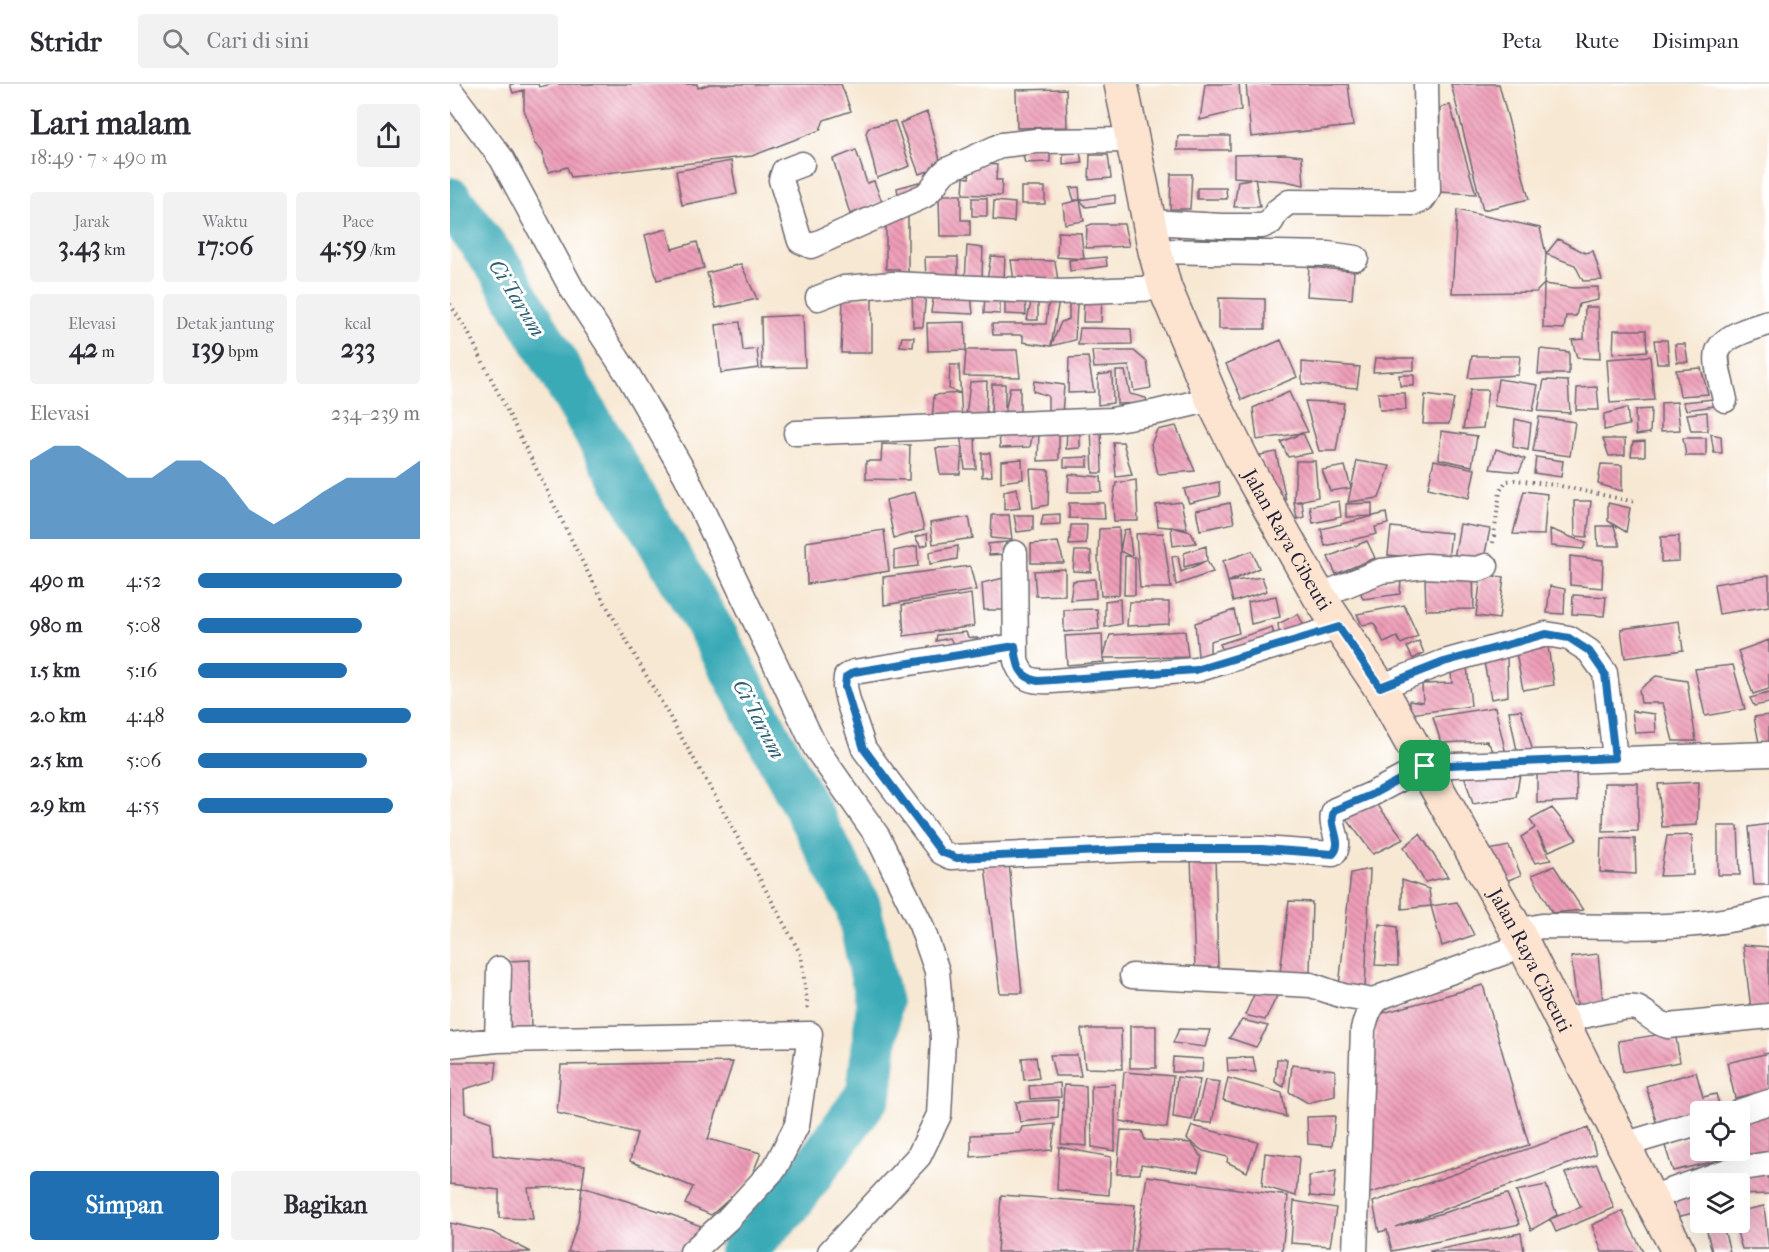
<!DOCTYPE html>
<html lang="id">
<head>
<meta charset="utf-8">
<style>
	:root { --surface:#fff; --page:#f2f2f3; --text:#2b2b33; --muted:#7c7c81; --line:#e1e1e2; --accent:#1f6fb2 }
	body { margin:0; font-family:"IM FELL French Canon",serif; background:var(--page); color:var(--text); height:100vh; display:flex; flex-direction:column; font-size:22px; white-space:nowrap }
	* { box-sizing:border-box; margin:0 }
	p { font-size:20px; color:var(--muted) }
	.icon { flex:none; width:33px; height:33px; fill:none; stroke:currentColor; stroke-width:2; stroke-linecap:round; stroke-linejoin:round }
	.map { position:relative; flex:1; overflow:hidden }
	.details { display:flex; flex-direction:column; background:var(--surface); width:450px }
	.details>* { flex:none }
	.buttons { position:absolute; left:1240px; top:1017px; display:grid; gap:12px }
	.buttons a { display:grid; place-items:center; width:60px; height:60px; border-radius:6px; background:var(--surface); box-shadow:0 6px 24px #0002; font-size:30px }
	.pin { position:absolute; display:grid; place-items:center; width:51px; height:51px; color:#fff; margin:-26px; border-radius:12px; box-shadow:0 3px 9px #0006 }
	.round { display:grid; place-items:center; flex:none; width:63px; height:63px; border-radius:6px; background:var(--page) }
	.summary { display:flex; align-items:center; justify-content:space-between; height:102px; padding:0 30px }
	h1 { font-size:33px; font-weight:700; line-height:45px }
	.metrics { display:grid; grid-template-columns:repeat(3,1fr); gap:9px; height:102px; padding:6px 30px }
	.metrics div { display:grid; align-content:center; border-radius:6px; background:var(--page); text-align:center }
	.metrics b { font-size:26px; font-weight:700 }
	.metrics small { font-size:16px; font-weight:400 }
	.metrics p { font-size:16px }
	.chart { height:168px; padding:12px 30px }
	.chart p { display:flex; justify-content:space-between }
	.chart svg { width:100%; height:108px; margin-top:6px; fill:var(--accent); opacity:.7 }
	.cta { display:flex; gap:12px; margin-top:auto; padding:12px 30px }
	.cta a { flex:1; height:69px; border-radius:6px; background:var(--accent); color:#fff; font-size:24px; font-weight:700; line-height:69px; text-align:center }
	.cta a+a { background:var(--page); color:var(--text) }
	ul { padding:0 30px; list-style:none; font-size:20px }
	li { display:grid; grid-template-columns:96px 72px 1fr; align-items:center; height:45px }
	li i { height:15px; border-radius:8px; background:var(--accent) }
	header { display:flex; align-items:center; gap:36px; box-sizing:border-box; height:84px; padding:0 30px; background:var(--surface); border-bottom:2px solid var(--line) }
	header strong { font-size:28px }
	nav { display:flex; gap:33px; margin-inline-start:auto; font-size:21px }
	.search { width:420px; height:54px; background:var(--page); display:flex; align-items:center; gap:15px; box-sizing:border-box; padding:0 21px; border-radius:6px; color:var(--muted); font-size:22px }
	main { display:flex; flex:1; min-height:0 }
	.map>svg:first-child { display:block }
	.lines { fill:none; stroke-linecap:round; stroke-linejoin:round }
	.river { stroke:#3aaab7; stroke-width:46 }
	.building { fill:url(#building-back-hatch) }
	.minor-casing { stroke:#6d6770; stroke-width:27 }
	.secondary-casing { stroke:#6d6770; stroke-width:36 }
	.path { stroke:#6d6770; stroke-width:4; stroke-dasharray:1.5 4.5; stroke-linecap:butt }
	.minor { stroke:#fff; stroke-width:24 }
	.secondary { stroke:#fde4d1; stroke-width:33 }
	.route-casing { stroke:#fff; stroke-width:12 }
	.route { stroke:#1f6fb2; stroke-width:8 }
	.labels { text-anchor:middle; dominant-baseline:central; stroke-width:6; stroke-linejoin:round; paint-order:stroke }
	.street-label { font-size:20px; fill:#22223b; stroke:#fff }
	.water-label { font-size:21px; font-style:italic; fill:#2d5f73; stroke:#fff }
</style>
</head>
<body>
<header>
<strong>Stridr</strong>
<div class="search"><svg class="icon" aria-label="search" viewBox="0 0 24 24"><circle cx="10" cy="10" r="6"/><path d="M15 15l6 6"/></svg>Cari di sini</div>
<nav><a>Peta</a><a>Rute</a><a>Disimpan</a></nav>
</header>
<main>
<section class="details">
<div class="summary"><div><h1>Lari malam</h1><p>18:49 · 7 × 490 m</p></div><a class="round"><svg class="icon" aria-label="share" viewBox="0 0 24 24"><path d="M12 15V3M7 8l5-5 5 5M5 13v7h14v-7"/></svg></a></div>
<div class="metrics">
<div><p>Jarak</p><b>3.43<small> km</small></b></div>
<div><p>Waktu</p><b>17:06</b></div>
<div><p>Pace</p><b>4:59<small> /km</small></b></div>
</div>
<div class="metrics">
<div><p>Elevasi</p><b>42<small> m</small></b></div>
<div><p>Detak jantung</p><b>139<small> bpm</small></b></div>
<div><p>kcal</p><b>233</b></div>
</div>
<div class="chart"><p><span>Elevasi</span>234–239 m</p>
<svg viewBox="0 0 160 44" preserveAspectRatio="none"><path d="M0 44V12L10 6L20 6L30 12L40 19L50 19L60 12L70 12L80 19L90 32L100 38L110 32L120 25L130 19L140 19L150 19L160 12V44z"/></svg>
</div>
<ul>
<li><b>490 m</b>4:52<i style="width:92%"></i></li>
<li><b>980 m</b>5:08<i style="width:74%"></i></li>
<li><b>1.5 km</b>5:16<i style="width:67%"></i></li>
<li><b>2.0 km</b>4:48<i style="width:96%"></i></li>
<li><b>2.5 km</b>5:06<i style="width:76%"></i></li>
<li><b>2.9 km</b>4:55<i style="width:88%"></i></li>
</ul>
<div class="cta"><a>Simpan</a><a>Bagikan</a></div>
</section>
<div class="map">
<svg width="1319" height="1168" viewBox="0 0 1319 1168">
	<defs>
		<pattern id="building-back-hatch" width="6" height="6" patternUnits="userSpaceOnUse" patternTransform="scale(1.5)"><rect width="6" height="6" fill="#ef9db7"/><path d="M-1 5l2 2M0 0l6 6M5-1l2 2" fill="none" stroke="#c18096"/></pattern>
	</defs>
	<rect width="100%" height="100%" fill="#fff"/>
	<filter id="ink" filterUnits="userSpaceOnUse"><feTurbulence type="fractalNoise" baseFrequency=".0167" numOctaves="2"/><feDisplacementMap in="SourceGraphic" scale="12" xChannelSelector="R" yChannelSelector="G"/><feConvolveMatrix kernelMatrix="1 2 1 2 8 2 1 2 1" color-interpolation-filters="sRGB"/></filter>
	<filter id="wash" filterUnits="userSpaceOnUse"><feTurbulence type="fractalNoise" baseFrequency=".008" numOctaves="4" result="noise"/><feDisplacementMap in="SourceGraphic" scale="24" xChannelSelector="R" yChannelSelector="G"/><feGaussianBlur stdDeviation="1.35" result="paint"/><feColorMatrix in="noise" values="0 0 0 0 0 0 0 0 0 0 0 0 0 0 0 0 0 1.4 0 .05"/><feComposite in="paint" operator="in"/></filter>
	<g filter="url(#wash)">
		<rect width="100%" height="100%" fill="#f7e8d3"/>
		<g class="lines">
			<!-- river -->
			<path class="river" d="M0,116L52,187L266,554L408,822L429,920L419,1010L338,1121L292,1168"/>
		</g>
		<g id="blocks">
			<!-- building -->
			<path class="building" d="M60,0H88L89,3L103,0H247L248,4L260,0H391L401,27L374,36L370,46L302,72L121,93L117,83L99,88L94,79L93,68L84,59L81,43L74,26V6L63,9Z
				M755,0H789L791,26L750,36Z
				M796,0H898L903,42L801,53Z
				M1001,0H1049L1079,115L1033,126Z
				M616,5L617,43L567,44L566,6Z
				M1000,21L1026,110L988,108L990,24Z
				M477,28L492,83L469,90L450,39Z
				M445,37L460,82L427,94L416,49L419,43Z
				M728,52H780V66H727Z
				M600,63V78L575,79L571,64Z
				M406,66L417,99L424,97L432,118L400,130L383,75Z
				M630,68L632,79L613,81V70Z
				M835,70L852,72L854,101L835,97L784,93V71Z
				M640,71H658L661,94L639,96Z
				M281,77L287,110L232,121L226,87Z
				M521,79L547,81L546,96H552L551,112L513,110L514,93L519,94Z
				M721,90H742L740,125H720Z
				M805,94L810,123H784L788,97Z
				M469,98L472,106L449,117L447,104Z
				M571,103H595V120H571Z
				M629,103L630,116L665,111V119L636,123L630,116L634,137L615,140L613,120L630,116H624L620,104Z
				M747,104H776L777,115H747Z
				M489,111H511V136H520V152H490Z
				M522,114H537V132H522Z
				M544,117L565,119L564,138L543,136Z
				M1007,126L1090,144L1096,170L1108,155L1135,169L1143,167L1152,196L1133,197L1125,181L1096,170L1094,200L1124,204L1148,203V216L1129,220L1126,232H1116L1114,245L1093,244L1094,200L1086,208L1002,209Z
				M436,132H458V195H449V185H436Z
				M642,140H674L679,162L636,164L637,142Z
				M217,145L222,165L247,158L254,184L207,196L195,151Z
				M608,148L631,149L634,175L656,173L657,182L620,187L619,176L634,175L607,173Z
				M517,162L533,164L532,194L515,196Z
				M541,172L555,173L554,195L537,196Z
				M475,173H508V195H476Z
				M561,176L605,177L608,197H564Z
				M291,180L307,215L266,224L257,189Z
				M859,183L904,187L902,215L857,212Z
				M462,207L476,208L473,243H463Z
				M535,209L550,211V230L534,229Z
				M484,210H521L523,230L481,228Z
				M555,210L575,211L576,231L555,230Z
				M393,214H422V269H391Z
				M634,214H652L651,238H633Z
				M769,214L815,215V245H769Z
				M599,215L609,216L601,262L611,238L619,235V220H627L625,256L601,262L573,258V251H543L542,240H596Z
				M581,218H588V236H577Z
				M1135,223H1148L1150,275L1127,274L1122,256L1134,255Z
				M353,231L355,283L312,284L311,233Z
				M290,238L293,267L307,265L309,284L271,289L266,241Z
				M515,238L516,266L478,267L477,239Z
				M630,244L681,245L682,260L628,261Z
				M1164,246H1196L1197,267L1163,270Z
				M452,253H464L463,263L450,262Z
				M831,256L847,293L792,316L776,280Z
				M1204,256H1217L1219,279H1207Z
				M1225,260H1235L1238,278H1227Z
				M1090,265L1119,268V290H1088Z
				M516,266H567L570,293L514,292Z
				M642,267H684L697,278L701,304L684,307L679,282L644,284Z
				M1022,272H1070L1068,291L1018,294Z
				M1200,272L1204,316L1160,319L1157,275Z
				M638,273L644,308L618,309L619,274Z
				M925,274H964V286L923,288Z
				M852,278L910,283L907,304L852,300Z
				M500,281H509L512,337L482,338L484,311L510,309L499,305Z
				M1251,284L1258,310L1230,312L1226,286Z
				M666,287H675L680,310L696,314L697,319L667,320Z
				M662,289L663,319L648,321V291Z
				M949,291H964V302H950Z
				M1048,295L1088,301L1083,327L1044,322Z
				M1094,296L1118,297L1120,329L1088,327Z
				M537,297L536,333H516L520,298Z
				M584,297L614,301L612,332L598,329V312L583,307Z
				M542,300H555V329L560,303H570V329L541,330Z
				M1147,303L1149,326H1126L1127,304Z
				M1020,306H1038L1033,344L1013,345Z
				M839,308L858,348L807,356L803,324Z
				M928,309H955L956,326H930Z
				M975,311L1004,315L999,340H973Z
				M1264,315V322L1236,326L1233,318Z
				M855,317L894,319L886,367H869Z
				M1227,318L1230,346L1211,347V319Z
				M1177,324L1179,341L1154,346V330Z
				M1201,325L1200,349L1186,351L1185,326Z
				M1257,328L1258,347H1241L1237,330Z
				M1089,333L1125,338L1120,372L1083,367Z
				M1065,335L1081,339L1078,366L1063,363Z
				M726,342L745,387L708,390L701,360L707,346Z
				M609,344V376L588,377L589,348Z
				M641,344H651L652,389H643Z
				M617,345H630V364L616,365Z
				M991,347L1027,352L1022,382L989,375Z
				M525,348L526,385H515L512,363L510,390H490L486,364L512,363L510,351Z
				M549,348H583L580,363L550,364Z
				M853,349L862,369L838,373L831,358Z
				M1261,350L1271,352L1272,369H1264Z
				M1233,354H1256V372H1236Z
				M1153,355H1175V371L1159,372Z
				M1195,357V372H1181L1183,358Z
				M663,358H673L682,391L666,393Z
				M432,360L460,361L459,396L416,395V377H431Z
				M1046,365L1075,375L1069,388L1040,385Z
				M826,368L836,416L827,417L810,371Z
				M532,369H540L542,392L532,393Z
				M638,373V383H614V374Z
				M1086,373L1113,377L1111,393L1084,389Z
				M572,375L573,395L551,398V377Z
				M984,376L1025,385L1019,414L978,404Z
				M846,377H865L868,413L844,418H852L854,433L847,435L844,418Z
				M907,377L940,382L929,414L898,418Z
				M1151,380L1172,381V407L1148,400Z
				M895,382L901,404L880,407L872,386Z
				M580,385L599,386L598,421L583,424Z
				M619,390L651,393L652,408H618Z
				M686,396L688,437H664L663,418L666,399Z
				M769,398L770,412L739,419L734,405Z
				M567,404L570,424L554,426V407Z
				M1074,407L1097,410L1094,451L1063,450Z
				M465,408L474,446L444,454L436,416Z
				M889,417L891,433L863,439L860,422Z
				M1124,417H1141L1137,453L1125,452Z
				M731,418L737,445L708,442L706,421Z
				M619,419H654L655,435L619,434Z
				M780,419L784,439L750,446L746,426Z
				M922,419V432L896,433V420Z
				M1158,419L1180,424L1176,448L1158,437Z
				M936,429L938,440L925,443L927,450L875,462L871,445Z
				M610,430V440L591,441L593,431Z
				M542,431H559L562,456L541,454Z
				M564,431H583V446L567,448Z
				M519,433L523,454L483,460L480,439Z
				M1010,440L1040,445L1033,479L1004,474Z
				M621,441H637L636,460L619,461Z
				M1147,442H1164L1170,462H1148Z
				M721,443L741,448L746,459L723,462Z
				M941,443L1001,449L998,477L938,471Z
				M669,444L670,467L674,446L679,445L682,473L670,467L669,511L651,512L648,473L649,445Z
				M1100,445L1136,459L1133,465L1101,462Z
				M434,446L439,487L357,500L356,458Z
				M713,449L721,504H690L686,450Z
				M477,450L478,460L471,463L465,453Z
				M1229,452V477L1211,478V453Z
				M917,457L925,474L886,490L878,473Z
				M556,458L558,470L539,471L538,460Z
				M608,458L614,479H581V460Z
				M467,462L468,482L444,485V467Z
				M508,462L507,475L480,480L479,468Z
				M756,462L757,477L734,483V469Z
				M625,467H641V488L623,487Z
				M802,467L809,484L778,498L812,493L817,507L783,518L778,498L773,477Z
				M675,472L685,473V511H674Z
				M728,472L731,488L757,477L763,488L726,501L722,473Z
				M1120,472L1153,476L1152,504L1120,501Z
				M520,482L526,506L434,521L433,493Z
				M615,485V511L586,512L584,487Z
				M1023,490L1024,525L976,526L975,492Z
				M1031,491L1054,493L1049,535L1026,532Z
				M1319,491V522L1269,530L1264,500Z
				M554,494L557,526H534L532,499Z
				M645,495L646,514L620,516L623,497Z
				M951,495L950,510L913,515L908,501Z
				M1100,502L1115,505L1114,530L1097,529Z
				M521,510L524,542L454,552L452,521Z
				M1123,511L1156,513L1154,532L1122,530Z
				M826,512L830,533L801,540L798,518Z
				M670,515L671,540L655,543V517Z
				M679,518H719V540L677,542Z
				M954,521L968,552L951,560L947,553L934,559L924,539L912,541L907,530Z
				M647,525L649,545L614,548V526Z
				M784,526L789,549L760,557V571L748,572L745,539Z
				M848,530L856,546L830,556L828,540Z
				M1229,537L1233,566L1175,574L1171,545Z
				M822,543L825,557L775,572L770,560Z
				M735,547L738,573L653,574L654,578L617,581L615,552L652,550L653,574L660,551Z
				M516,548L518,553L527,554L529,561L505,564L500,554L486,557L487,551Z
				M1319,556V605L1303,610L1288,567Z
				M969,557L974,569L963,575L957,563Z
				M1098,563L1104,601L1073,606L1066,569Z
				M1057,573L1058,612L1041,615L1034,578Z
				M1283,581L1295,625L1255,632L1245,585Z
				M1017,582L1021,622L960,630V616L973,618L972,600L1002,599L1001,589Z
				M1206,592L1237,597L1246,657H1223L1213,619H1191L1189,606Z
				M1319,609V619L1304,622L1300,614Z
				M1045,623L1056,670L1044,668L1037,657L991,659L983,633Z
				M1071,626L1084,671L1068,672L1059,627Z
				M1182,627L1205,630L1206,648L1185,649Z
				M1319,631V659H1309L1304,633Z
				M1071,684L1066,713L1023,720L1014,691Z
				M1087,686L1126,687L1127,717L1087,719Z
				M1249,698L1247,741L1212,743L1208,700Z
				M1154,699H1188V747L1153,748Z
				M926,719L954,755L923,770L896,734Z
				M1102,724L1127,755L1099,767L1087,748L1101,776L1085,779L1071,753L1085,744L1080,736Z
				M1319,740V801H1304L1299,743Z
				M1268,742H1288L1290,791H1268Z
				M970,750L998,793L975,798L954,763Z
				M1242,751L1243,791L1210,792L1217,752Z
				M1151,754L1185,755L1186,790L1150,788Z
				M1059,762L1071,791L1056,797L1039,766Z
				M765,772L768,884L745,885L741,773Z
				M559,779L572,909H550L535,782Z
				M1104,782L1133,826L1102,829L1082,791Z
				M920,785L915,905L889,903L901,789Z
				M952,796L979,805L981,822L952,825Z
				M839,817L862,818L860,888L830,889Z
				M1007,818L1024,851L992,862L981,822Z
				M929,840L947,843L948,882L925,881Z
				M1293,861L1319,863V923L1301,925Z
				M1148,870L1153,918L1127,921L1121,873Z
				M80,876L81,950L61,952L58,877Z
				M1033,901L1079,1061L917,1110L926,931Z
				M807,904L829,908L815,936L795,931Z
				M792,936L818,942L806,963L779,954Z
				M680,942H706V984H680Z
				M631,945H671L672,985L635,984Z
				M729,945L760,946L755,963L723,959Z
				M1225,948L1230,978L1173,988L1168,957Z
				M1319,969V1006L1285,1014L1277,979Z
				M600,971H627L631,992H605Z
				M586,973L589,994L574,996L572,974Z
				M723,973L753,975L752,988H722Z
				M803,973L806,988L778,987L777,974Z
				M827,975H837L834,1003L825,998Z
				M0,978H47L45,996L14,1005L15,1029L41,1038L43,1071L59,1074L135,1081L132,1103L78,1104L83,1135L49,1134V1106L0,1100Z
				M283,978L258,1055L311,1069L299,1098L261,1131L235,1120L243,1103L180,1077L187,1049L107,1029L111,981Z
				M842,981L885,986V1012L858,1019L839,1008Z
				M674,988L723,992L717,1044L670,1037Z
				M1246,988L1253,1013L1266,1010L1270,1024L1207,1041L1196,1002Z
				M727,993L750,996L742,1036L723,1033Z
				M778,994L832,1009L836,1033L773,1016Z
				M755,996L770,998L762,1039L745,1038Z
				M610,999L611,1013L580,1015L579,1002Z
				M665,1000V1067L642,1063L641,1002Z
				M614,1001L636,1002L637,1062L611,1060Z
				M609,1016L608,1034L570,1038L566,1018Z
				M1319,1028V1070L1295,1074L1290,1036Z
				M885,1032L882,1062L858,1060L857,1033Z
				M605,1040L602,1066L521,1073V1051L570,1049L572,1043Z
				M742,1042L808,1058L797,1088L777,1078L778,1073L753,1067L737,1055Z
				M1138,1044L1146,1070L945,1143L1057,1110L1070,1140L942,1167L937,1146L929,1148L923,1118Z
				M671,1046L692,1047L695,1056L741,1059L752,1073L748,1088L691,1080L690,1090H667Z
				M1251,1049V1066H1285L1286,1072L1223,1087L1215,1062Z
				M609,1063L661,1073L659,1111L607,1106Z
				M815,1069L849,1073L846,1112L812,1102Z
				M1147,1080L1164,1124L1106,1148L1100,1135L1081,1146L1066,1107L1096,1101L1107,1131L1100,1135L1131,1123L1115,1089Z
				M886,1087L883,1114L860,1112L859,1092Z
				M1319,1088V1110L1290,1111V1100H1263Z
				M697,1092L838,1112L832,1168H685Z
				M132,1103L222,1131L251,1142L233,1168H118L128,1138Z
				M1251,1103V1127L1223,1134L1221,1114Z
				M551,1111L685,1121L681,1168H547Z
				M844,1117L886,1124L880,1162L841,1159Z
				M1314,1122L1319,1165H1292L1284,1138H1290V1127Z
				M1172,1127L1193,1168H1152L1142,1141Z
				M1257,1138H1272L1280,1168H1262L1255,1139Z
				M0,1139L42,1148L81,1168H0Z
				M1071,1149L1074,1168H980V1167Z"/>
		</g>
	</g>
	<g filter="url(#ink)">
		<use href="#blocks" fill-opacity="0" stroke="#6d6770" stroke-width="1.5"/>
		<g class="lines">
			<defs>
				<path id="minor" d="M0,6L52,75L122,205L178,291L236,392L365,663L428,753L471,841L487,887L493,955L489,1031L469,1072L380,1168
					M352,80L334,87L331,96L350,157L361,162L474,112C484,106 487,93 497,86L552,61L586,57L682,56
					M700,138L772,142H812L821,138L827,127L839,118L964,119L973,115L978,107L976,0
					M705,167L878,170L906,174
					M368,214L394,204L443,200L609,208L715,204
					M1275,316C1273,305 1263,274 1269,265C1276,251 1305,243 1319,239
					M346,349L661,336L707,328L762,315
					M565,469L566,577C573,597 582,598 602,597L746,586L889,543
					M869,512L931,487L976,482L1028,485L1036,482
					M565,562L404,588L396,593L395,603L398,617L414,665L491,768L501,773L692,765H812L883,770C895,758 876,740 885,726L920,711L975,682L1319,670
					M930,603L994,578L1096,550L1119,554L1139,567L1155,589L1165,674
					M1067,847L1092,842C1167,842 1246,848 1319,827
					M682,892L861,901L893,912L924,917
					M1112,937C1129,934 1170,921 1186,924C1196,927 1204,939 1218,942L1319,932
					M47,956L49,885
					M0,961L47,956L360,950L347,1041L325,1084L277,1136L242,1168
					M1288,1028L1319,1018
					M1173,1061L1251,1038
					M1200,1114L1280,1086L1319,1080
					M905,1168L913,945C917,932 920,919 933,912L1072,862"/>
				<g id="secondary">
					<path id="s1" d="M671,0L705,167L715,204L762,315L793,377L869,512L930,603L1067,847L1200,1114L1229,1168"/>
				</g>
			</defs>
			<!-- minor casing -->
			<use href="#minor" class="minor-casing"/>
			<!-- secondary casing -->
			<use href="#secondary" class="secondary-casing"/>
			<!-- path -->
			<path class="path" d="M0,220L19,250L139,491L270,721L351,871L358,926
				M1043,459L1050,407L1056,397L1065,396L1106,401L1185,418"/>
			<!-- minor -->
			<use href="#minor" class="minor"/>
			<!-- secondary -->
			<use href="#secondary" class="secondary"/>
		</g>
	</g>
	<g class="lines" filter="url(#ink)">
		<defs>
			<path id="route" d="M889,543L930,603L994,578L1096,550L1119,554L1139,567L1155,590L1165,674L975,682L921,711L885,726C876,740 895,758 883,770L812,765H692L507,774L491,768L414,665L395,603L396,593L404,588L565,562C567,580 568,593 588,597L746,586Z"/>
		</defs>
		<!-- route casing -->
		<use href="#route" class="route-casing"/>
		<!-- route -->
		<use href="#route" class="route"/>
	</g>
	<g class="labels">
		<!-- street labels -->
		<g class="street-label">
			<text stroke="none"><textPath href="#s1" startOffset="489">Jalan Raya Cibeuti</textPath></text>
			<text stroke="none"><textPath href="#s1" startOffset="975">Jalan Raya Cibeuti</textPath></text>
		</g>
		<!-- water labels -->
		<g class="water-label">
			<text transform="translate(67 214) rotate(58)">Ci Tarum</text>
			<text transform="translate(309 635) rotate(62)">Ci Tarum</text>
		</g>
	</g>
</svg>
<div class="buttons">
<a><svg class="icon" aria-label="locate" viewBox="0 0 24 24"><circle cx="12" cy="12" r="6"/><path d="M12 2v4M12 18v4M2 12h4M18 12h4"/></svg></a>
<a><svg class="icon" aria-label="layers" viewBox="0 0 24 24"><path d="M12 4l9 5-9 5-9-5zM3 14l9 5 9-5"/></svg></a>
</div>
<div class="pin" style="left:975px;top:682px;background:#1e9e55"><svg class="icon" aria-label="arrive" viewBox="0 0 24 24"><path d="M6 21V4h12l-3 4 3 4H6"/></svg></div>
</div>
</main>
</body>
</html>
